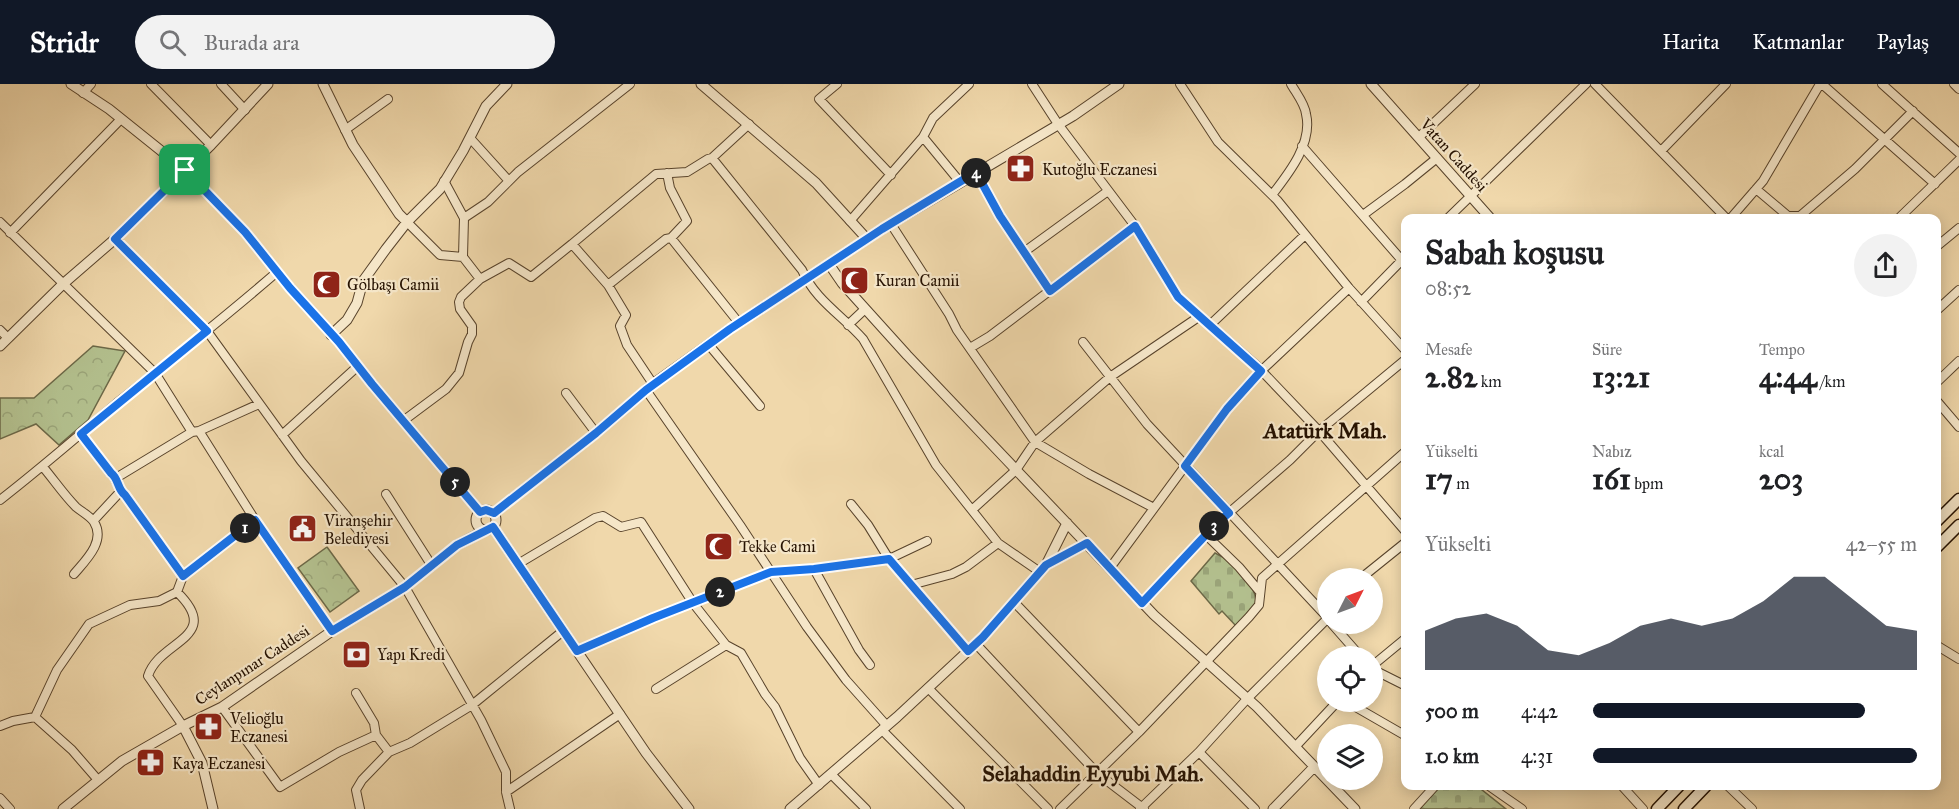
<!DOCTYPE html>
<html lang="tr">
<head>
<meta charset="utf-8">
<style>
	:root { --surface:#fff; --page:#f2f2f2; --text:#202124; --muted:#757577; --accent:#111827 }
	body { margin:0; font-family:"IM FELL Great Primer",serif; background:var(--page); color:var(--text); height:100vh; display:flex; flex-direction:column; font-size:22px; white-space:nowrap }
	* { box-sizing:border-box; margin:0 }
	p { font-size:20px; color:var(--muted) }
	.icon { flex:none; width:33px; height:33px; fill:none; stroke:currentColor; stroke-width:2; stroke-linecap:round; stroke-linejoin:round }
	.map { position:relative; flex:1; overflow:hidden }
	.details { position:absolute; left:1401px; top:130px; width:540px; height:576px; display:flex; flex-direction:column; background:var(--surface); border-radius:12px; box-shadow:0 3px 15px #0003 }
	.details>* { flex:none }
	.needle { width:39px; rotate:48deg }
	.controls { position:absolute; left:1317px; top:484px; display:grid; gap:12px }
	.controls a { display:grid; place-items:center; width:66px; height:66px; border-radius:50%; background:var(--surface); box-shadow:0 3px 15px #0003; font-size:30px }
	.pin { position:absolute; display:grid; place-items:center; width:51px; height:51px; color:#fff; margin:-26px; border-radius:12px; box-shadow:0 3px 9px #0006 }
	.km { position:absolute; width:30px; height:30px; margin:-15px; border-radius:50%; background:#222; color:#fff; font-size:16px; line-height:30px; text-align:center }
	.round { display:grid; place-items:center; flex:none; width:63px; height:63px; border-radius:32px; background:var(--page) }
	.overview { display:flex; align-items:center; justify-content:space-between; height:102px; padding:0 24px }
	h1 { font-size:33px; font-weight:700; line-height:45px }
	.stats { display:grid; grid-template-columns:repeat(3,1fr); gap:9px; height:102px; padding:6px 24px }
	.stats div { display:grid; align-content:center }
	.stats b { font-size:30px; font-weight:700 }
	.stats small { font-size:16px; font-weight:400 }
	.stats p { font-size:16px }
	.chart { height:168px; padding:12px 24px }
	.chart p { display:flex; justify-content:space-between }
	.chart svg { width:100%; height:108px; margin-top:6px; fill:var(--accent); opacity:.7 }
	ul { padding:0 24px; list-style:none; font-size:20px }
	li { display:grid; grid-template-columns:96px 72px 1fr; align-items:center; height:45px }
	li i { height:15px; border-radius:8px; background:var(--accent) }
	header { display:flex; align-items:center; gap:36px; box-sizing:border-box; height:84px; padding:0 30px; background:var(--accent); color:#fff }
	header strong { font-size:28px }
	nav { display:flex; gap:33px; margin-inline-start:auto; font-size:21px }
	.search { width:420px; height:54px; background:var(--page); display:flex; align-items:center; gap:15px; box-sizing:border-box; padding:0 21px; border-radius:33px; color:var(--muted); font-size:22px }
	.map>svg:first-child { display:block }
	.forest { fill:url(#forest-crowns); stroke:#6c6847; stroke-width:1.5 }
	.cemetery { fill:url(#cemetery-stones); stroke:#6c6847; stroke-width:1.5 }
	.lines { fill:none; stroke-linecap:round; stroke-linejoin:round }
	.minor-casing { stroke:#58432b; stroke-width:10 }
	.tertiary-casing { stroke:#58432b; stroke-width:11 }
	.secondary-casing { stroke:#251100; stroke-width:13 }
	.minor { stroke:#f5e6c8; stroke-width:8 }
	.tertiary { stroke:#f5e6c8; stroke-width:9 }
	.secondary { stroke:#f5e6c8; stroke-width:10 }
	.route-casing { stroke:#fff; stroke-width:12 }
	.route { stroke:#1a73e8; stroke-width:8 }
	.labels { text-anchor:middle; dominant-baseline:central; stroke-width:4.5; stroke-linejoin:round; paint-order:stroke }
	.street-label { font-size:16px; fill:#251100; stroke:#f5e6c8 }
	.poi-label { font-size:16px; fill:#251100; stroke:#f5e6c8; text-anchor:start }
	.district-label { font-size:22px; font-weight:bold; fill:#251100; stroke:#f5e6c8 }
</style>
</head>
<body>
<header>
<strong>Stridr</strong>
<div class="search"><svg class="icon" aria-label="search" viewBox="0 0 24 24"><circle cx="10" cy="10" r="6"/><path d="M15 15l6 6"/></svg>Burada ara</div>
<nav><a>Harita</a><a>Katmanlar</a><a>Paylaş</a></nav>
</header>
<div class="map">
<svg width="1959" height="725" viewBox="0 0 1959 725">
	<defs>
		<pattern id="forest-crowns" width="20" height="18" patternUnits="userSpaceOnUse" patternTransform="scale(1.5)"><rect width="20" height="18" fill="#b3c08e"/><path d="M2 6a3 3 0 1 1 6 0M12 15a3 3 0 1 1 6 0" fill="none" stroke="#9aa479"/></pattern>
		<pattern id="cemetery-stones" width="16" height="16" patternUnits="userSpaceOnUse" patternTransform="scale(1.5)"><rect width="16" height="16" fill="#b3c08e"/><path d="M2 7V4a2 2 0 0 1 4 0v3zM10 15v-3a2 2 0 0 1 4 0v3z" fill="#9aa479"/></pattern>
	</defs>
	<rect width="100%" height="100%" fill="#f0d8ab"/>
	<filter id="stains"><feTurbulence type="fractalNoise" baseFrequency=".00333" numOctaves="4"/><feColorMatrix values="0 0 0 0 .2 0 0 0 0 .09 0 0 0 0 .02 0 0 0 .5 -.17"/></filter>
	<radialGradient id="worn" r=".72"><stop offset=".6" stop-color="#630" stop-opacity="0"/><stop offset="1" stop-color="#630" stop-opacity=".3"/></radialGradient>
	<!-- forest -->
	<path class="forest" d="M93,262L125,267L88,336L59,361L36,340L0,355V314H34Z
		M327,463L359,507L330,528L298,484Z"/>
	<!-- cemetery -->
	<path class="cemetery" d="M1215,469C1236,479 1252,495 1257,518L1236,542L1222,527L1219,530L1191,497Z
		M1440,702H1477L1506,725H1418Z"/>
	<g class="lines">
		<defs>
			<path id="minor" d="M151,0L211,61
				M221,0L245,26
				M837,0L819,15L891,91
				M1032,0L1058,40L1135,142L1178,213L1256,281L1319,347L1406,448
				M1180,0L1218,58L1277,116L1349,204L1406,267
				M1595,0L1727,135
				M1822,0L1935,100
				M1882,0L1959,69
				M1954,0L1959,5
				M83,9L91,0
				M345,46L388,15
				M923,53L960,98
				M1419,53L1475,0
				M470,54L509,97
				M1302,62L1406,181
				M1661,67L1726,0
				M712,74L802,186C815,216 843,232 863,255L936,381L998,459L1040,488
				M976,88L1000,132L1050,207
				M444,97L464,134L463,173L480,195L509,179L531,193L572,160L608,201L626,231L620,242L627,261L653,300
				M1756,105L1788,132H1800L1805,135
				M1272,111C1289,89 1313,59 1306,30C1305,20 1296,9 1291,0
				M1363,131L1405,100L1437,74
				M1800,132L1855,85L1913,27
				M464,134L488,118L518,88L630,0
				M1447,135L1586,0
				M1730,135L1763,97L1820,0
				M1898,135L1959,76
				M850,137L923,53L933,34L969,0
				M0,138L155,289L192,348
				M407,138L440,171L463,173
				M891,140L949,230L957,246L1035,358L1089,390L1154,424
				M10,149L121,35
				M671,154L739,239
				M115,155L207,247L301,377L405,503L481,636L506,688V708L510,725
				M572,160L656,90L687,88L708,75L712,74L749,40
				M1936,163L1959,144
				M1024,168L1108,107
				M608,201L666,155L671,154L687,137L670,104L667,89
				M1361,218L1404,174
				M1936,227L1959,206
				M848,241L865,225
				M1210,241L1305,151
				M0,246L8,254
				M1083,258L1147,340L1328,534
				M709,261L760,322
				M970,264L990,252L1135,142
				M1936,299L1959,277
				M646,306L740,441L807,543L846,596L887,642
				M566,309L596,349
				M1936,316L1959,343
				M403,337L446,305L459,289L468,258L472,250V242L460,225L459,218L461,213L480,195
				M199,347L255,436L332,547
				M81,350L110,389C118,395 117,405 125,411L183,492
				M282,351L358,282
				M43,383C54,396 64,411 76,423C82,428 90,432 94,438C106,457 86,476 74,490
				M116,394L192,348L199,347L259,320
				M386,410L432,482
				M0,416C40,385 78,352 117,319C171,276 225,233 277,188
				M851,420L868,441L889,475L968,567
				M973,425L1016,386L1035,358L1110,293L1200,232
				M94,436L120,408
				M1206,451L1239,483L1260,508
				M518,480L595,434L603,432L621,443L641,438L693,519L726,561
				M1110,484L1227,325L1261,287L1349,204
				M814,485L859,566L870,581
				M1360,495L1406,458
				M911,501L952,490L966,483L998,459
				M177,508C224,554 159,556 148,592L183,642
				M1014,518L1139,648
				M1142,519L1216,440L1290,376L1319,347L1406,275
				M1332,540L1361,573
				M976,560L1097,689L1144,725
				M1936,561L1959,575
				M577,567L653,534L770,488L814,485L889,475L927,457
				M1372,582L1406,554
				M1372,585L1406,602
				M928,604L1048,725
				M656,605L726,561L741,569L765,610L775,623L800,674L819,701
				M356,609L374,639L376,651L389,668
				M1347,618L1406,652
				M222,623L280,703L339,668L376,651
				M35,633L57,586L89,540L130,521L159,517L177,508L183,492L255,436
				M35,633L72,666L98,696
				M0,642L13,637L35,633
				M882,646L960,725
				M1295,663L1337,618
				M1199,668L1255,725
				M831,690L866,725
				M1489,702L1522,725
				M1622,702L1643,725
				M1728,702L1752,725
				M506,708L620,630
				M0,714L10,725
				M360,725L356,706L362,696L389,668L410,659L472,621L563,547
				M1060,725L1139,648L1249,533L1259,521L1262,494L1406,367
				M1140,725L1199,668L1247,615L1328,534
				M1414,725L1435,702"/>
			<path id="tertiary" d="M71,0L109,25L185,86L245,148L290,204L339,258L372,300L480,428
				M323,0L353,61L399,130L407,138
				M701,0L816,99L867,155
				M1371,0L1491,135
				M829,180L842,199L907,271L1154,531L1257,623L1355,725
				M331,251L347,236L357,219L363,197L386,165L407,138L440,105L463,67L486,22L507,0
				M0,262L63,200L115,155L211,61L268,0
				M476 436a10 10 0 1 1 20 0a10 10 0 1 1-20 0Z
				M494,429L596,349L653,300L730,245L882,145L1073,32L1119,0
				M493,443L646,669L689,725
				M1046,481L1087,459
				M183,642L202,679L213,725
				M63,725L122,677L183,642L222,623L332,547L405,503L457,461L486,446
				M790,725L897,633L983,553L1046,481L1067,439
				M1273,725L1314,683"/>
			<path id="secondary" d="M1936,438L1959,415
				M1936,464L1959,441
				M1657,725L1679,702
				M1684,725L1706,702"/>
		</defs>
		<!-- minor casing -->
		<use href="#minor" class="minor-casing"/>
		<!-- tertiary casing -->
		<use href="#tertiary" class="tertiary-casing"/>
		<!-- secondary casing -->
		<use href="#secondary" class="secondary-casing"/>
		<!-- minor -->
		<use href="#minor" class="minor"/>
		<!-- tertiary -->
		<use href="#tertiary" class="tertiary"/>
		<!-- secondary -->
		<use href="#secondary" class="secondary"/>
	</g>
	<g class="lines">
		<defs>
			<path id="route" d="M185,86L245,148L290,204L339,258L372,300L480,428L486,426L494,429L596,349L646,306L730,245L882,145L976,88L1000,132L1050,207L1135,142L1178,213L1261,287L1227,325L1185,382L1229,429L1216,440L1142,519L1087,459L1046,481L983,553L968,567L889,475L814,485L771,488L653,534L577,567L493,443L457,461L405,503L332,547L255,436L183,492L125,411C117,405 119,395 111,389L81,350L207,247L115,155Z"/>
		</defs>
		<!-- route casing -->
		<use href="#route" class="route-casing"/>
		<!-- route -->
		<use href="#route" class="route"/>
	</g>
	<!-- icons -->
	<defs>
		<symbol id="pharmacy-square" viewBox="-11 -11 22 22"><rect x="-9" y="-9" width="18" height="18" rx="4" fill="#8f2418" stroke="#f5e6c8"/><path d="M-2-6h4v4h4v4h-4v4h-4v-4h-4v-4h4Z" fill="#fff"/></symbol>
		<symbol id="mosque-square" viewBox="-11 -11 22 22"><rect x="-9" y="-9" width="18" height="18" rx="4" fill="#8f2418" stroke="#f5e6c8"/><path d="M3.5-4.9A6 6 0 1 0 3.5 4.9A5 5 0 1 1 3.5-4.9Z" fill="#fff"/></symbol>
		<symbol id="civic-square" viewBox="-11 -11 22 22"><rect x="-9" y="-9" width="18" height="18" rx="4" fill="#8f2418" stroke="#f5e6c8"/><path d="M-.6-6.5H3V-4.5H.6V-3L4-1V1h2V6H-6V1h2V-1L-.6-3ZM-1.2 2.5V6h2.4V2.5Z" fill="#fff"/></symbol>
		<symbol id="bank-square" viewBox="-11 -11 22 22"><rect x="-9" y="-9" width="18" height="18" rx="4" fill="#8f2418" stroke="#f5e6c8"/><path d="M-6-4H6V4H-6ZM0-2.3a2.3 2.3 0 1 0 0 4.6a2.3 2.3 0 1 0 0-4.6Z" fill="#fff"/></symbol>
	</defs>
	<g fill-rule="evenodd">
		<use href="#pharmacy-square" x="1004" y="68" width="33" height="33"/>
		<use href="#mosque-square" x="838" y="180" width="33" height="33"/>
		<use href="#mosque-square" x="310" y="184" width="33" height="33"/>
		<use href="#civic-square" x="286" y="428" width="33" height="33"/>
		<use href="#mosque-square" x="702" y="446" width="33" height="33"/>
		<use href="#bank-square" x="340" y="554" width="33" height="33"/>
		<use href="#pharmacy-square" x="192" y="626" width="33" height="33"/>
		<use href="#pharmacy-square" x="134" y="662" width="33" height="33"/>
	</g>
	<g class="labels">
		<!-- street labels -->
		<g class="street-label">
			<text transform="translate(1454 71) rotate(48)">Vatan Caddesi</text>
			<text transform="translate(252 581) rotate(-33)">Ceylanpınar Caddesi</text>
		</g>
		<!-- poi labels -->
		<g class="poi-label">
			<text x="1042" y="85">Kutoğlu Eczanesi</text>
			<text x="875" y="196">Kuran Camii</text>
			<text x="347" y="200">Gölbaşı Camii</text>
			<text x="324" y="436">Viranşehir<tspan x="324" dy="18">Belediyesi</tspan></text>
			<text x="739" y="462">Tekke Cami</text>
			<text x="377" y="570">Yapı Kredi</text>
			<text x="230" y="634">Velioğlu<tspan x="230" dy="18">Eczanesi</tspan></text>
			<text x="172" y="679">Kaya Eczanesi</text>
		</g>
		<!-- district labels -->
		<g class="district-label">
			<text x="1325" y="346">Atatürk Mah.</text>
			<text x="1093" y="689">Selahaddin Eyyubi Mah.</text>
		</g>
	</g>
	<rect width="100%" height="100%" filter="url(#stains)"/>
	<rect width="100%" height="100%" fill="url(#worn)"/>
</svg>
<div class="controls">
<a><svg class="needle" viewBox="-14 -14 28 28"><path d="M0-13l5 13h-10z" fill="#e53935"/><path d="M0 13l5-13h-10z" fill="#757577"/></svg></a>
<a><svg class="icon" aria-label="locate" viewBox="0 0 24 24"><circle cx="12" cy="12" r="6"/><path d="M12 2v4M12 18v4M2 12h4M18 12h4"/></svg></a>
<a><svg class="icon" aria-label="layers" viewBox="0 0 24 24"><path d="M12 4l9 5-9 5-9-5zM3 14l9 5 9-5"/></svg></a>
</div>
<div class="pin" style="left:185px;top:86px;background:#1e9e55"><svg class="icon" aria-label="arrive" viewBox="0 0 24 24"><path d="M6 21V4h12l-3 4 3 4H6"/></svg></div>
<b class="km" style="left:245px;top:444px">1</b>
<b class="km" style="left:720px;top:508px">2</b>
<b class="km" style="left:1214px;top:442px">3</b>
<b class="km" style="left:976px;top:89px">4</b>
<b class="km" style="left:455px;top:398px">5</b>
<section class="details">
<div class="overview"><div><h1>Sabah koşusu</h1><p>08:52</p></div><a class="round"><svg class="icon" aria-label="share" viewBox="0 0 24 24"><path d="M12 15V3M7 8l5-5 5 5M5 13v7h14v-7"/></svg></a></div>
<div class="stats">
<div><p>Mesafe</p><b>2.82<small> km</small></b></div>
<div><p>Süre</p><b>13:21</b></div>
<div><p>Tempo</p><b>4:44<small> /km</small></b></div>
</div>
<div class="stats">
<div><p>Yükselti</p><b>17<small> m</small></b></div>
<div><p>Nabız</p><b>161<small> bpm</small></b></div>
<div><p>kcal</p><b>203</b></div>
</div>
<div class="chart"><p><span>Yükselti</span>42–55 m</p>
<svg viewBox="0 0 160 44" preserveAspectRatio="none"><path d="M0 44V28L10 23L20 21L30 26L40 36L50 38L60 33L70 26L80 23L90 26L100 23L110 16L120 6L130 6L140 16L150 26L160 28V44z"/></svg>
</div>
<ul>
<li><b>500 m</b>4:42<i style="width:84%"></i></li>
<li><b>1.0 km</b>4:31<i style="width:100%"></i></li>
</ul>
</section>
</div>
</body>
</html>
